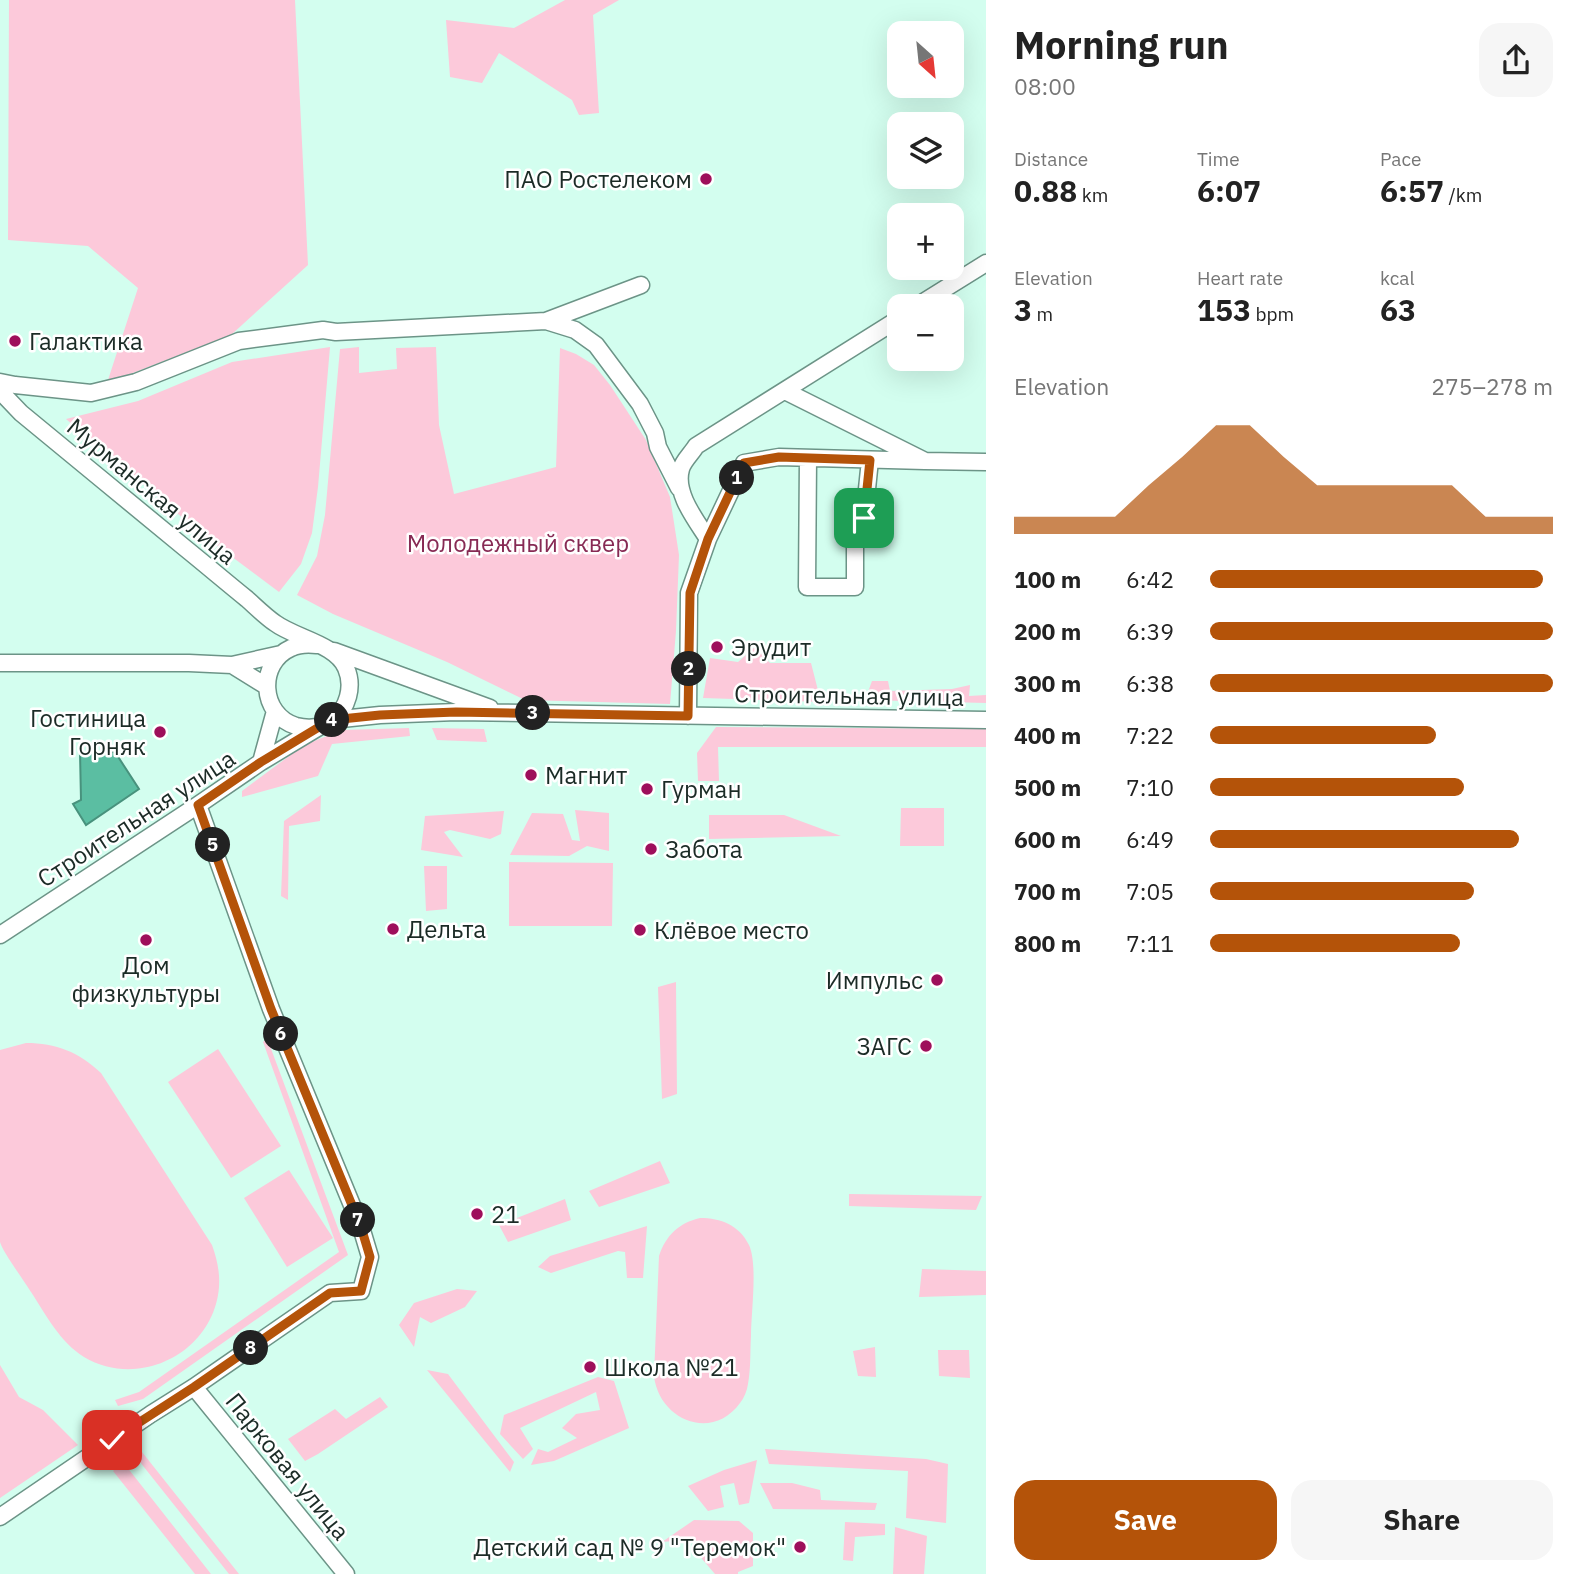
<!DOCTYPE html>
<html lang="en">
<head>
<meta charset="utf-8">
<style>
	:root { --surface:#fff; --page:#f6f6f6; --text:#222; --muted:#767676; --accent:#b45309 }
	body { margin:0; font-family:"IBM Plex Sans",sans-serif; background:var(--page); color:var(--text); height:100vh; display:flex; flex-direction:column; font-size:26px; white-space:nowrap }
	* { box-sizing:border-box; margin:0 }
	p { font-size:23px; color:var(--muted) }
	.icon { flex:none; width:38px; height:38px; fill:none; stroke:currentColor; stroke-width:2; stroke-linecap:round; stroke-linejoin:round }
	.map { position:relative; flex:1; overflow:hidden }
	.details { display:flex; flex-direction:column; background:var(--surface); width:595px }
	.details>* { flex:none }
	.needle { width:46px; rotate:153deg }
	.fabs { position:absolute; left:887px; top:21px; display:grid; gap:14px }
	.fabs a { display:grid; place-items:center; width:77px; height:77px; border-radius:14px; background:var(--surface); box-shadow:0 7px 28px #0002; font-size:35px }
	.pin { position:absolute; display:grid; place-items:center; width:60px; height:60px; color:#fff; margin:-30px; border-radius:14px; box-shadow:0 4px 10px #0006 }
	.km { position:absolute; width:35px; height:35px; margin:-18px; border-radius:50%; background:#222; color:#fff; font-size:19px; line-height:35px; text-align:center }
	.round { display:grid; place-items:center; flex:none; width:74px; height:74px; border-radius:21px; background:var(--page) }
	.overview { display:flex; align-items:center; justify-content:space-between; height:119px; padding:0 28px }
	h1 { font-size:38px; font-weight:700; line-height:52px }
	.figures { display:grid; grid-template-columns:repeat(3,1fr); gap:10px; height:119px; padding:7px 28px }
	.figures div { display:grid; align-content:center }
	.figures b { font-size:30px; font-weight:700 }
	.figures small { font-size:19px; font-weight:400 }
	.figures p { font-size:19px }
	.chart { height:196px; padding:14px 28px }
	.chart p { display:flex; justify-content:space-between }
	.chart svg { width:100%; height:126px; margin-top:7px; fill:var(--accent); opacity:.7 }
	.action { display:flex; gap:14px; margin-top:auto; padding:14px 28px }
	.action a { flex:1; height:80px; border-radius:21px; background:var(--accent); color:#fff; font-size:28px; font-weight:700; line-height:80px; text-align:center }
	.action a+a { background:var(--page); color:var(--text) }
	ul { padding:0 28px; list-style:none; font-size:23px }
	li { display:grid; grid-template-columns:112px 84px 1fr; align-items:center; height:52px }
	li i { height:18px; border-radius:9px; background:var(--accent) }
	main { display:flex; flex:1; min-height:0 }
	.map>svg:first-child { display:block }
	.green { fill:#fcc9da }
	.water { fill:#5bbea2; stroke:#48927d; stroke-width:2 }
	.lines { fill:none; stroke-linecap:round; stroke-linejoin:round }
	.minor-casing { stroke:#6c9487; stroke-width:19 }
	.minor { stroke:#fff; stroke-width:16 }
	.route-casing { stroke:#fff; stroke-width:14 }
	.route { stroke:#b45309; stroke-width:9 }
	.poi-dot { fill:#9e0f5b; stroke:#fff; stroke-width:2.5 }
	.labels { text-anchor:middle; dominant-baseline:central; stroke-width:5; stroke-linejoin:round; paint-order:stroke }
	.poi-label { font-size:24px; fill:#1b2b26; stroke:#fff; text-anchor:start }
	.street-label { font-size:24px; fill:#1b2b26; stroke:#fff }
	.park-label { font-size:24px; fill:#872a54; stroke:#fff }
</style>
</head>
<body>
<main>
<div class="map">
<svg width="986" height="1574" viewBox="0 0 986 1574">
	<rect width="100%" height="100%" fill="#d3feef"/>
	<!-- green -->
	<path class="green" d="M9,0H295L308,265L231,335L107,383L138,288L88,246L8,240Z
		M565,0H619L593,15L599,113L579,115L572,100L499,53L482,83L450,77L446,20L514,28Z
		M330,347L318,487L312,533L301,564L279,592L204,536L66,419L138,401L232,362Z
		M359,347V373L397,369L396,348L436,347L439,425L454,494L556,467L560,348L576,354L594,365L610,385L646,440L670,497L679,555L676,631L670,704L525,700L447,662L333,614L297,595L317,556L325,515L340,349Z
		M755,647L770,663H811L821,702L703,698L710,658L738,662Z
		M872,681H888L890,691L952,689L970,685L969,696L986,695V703L865,700Z
		M716,727L986,729V747H718L719,781H698L697,753Z
		M409,728L410,736L332,744L318,776L242,797V791L304,745L342,730Z
		M432,728L484,729L487,742L437,740Z
		M321,795L320,821L289,826L288,900L281,896L284,821Z
		M901,808H944V846H900Z
		M575,810L609,813V851L587,846L569,856L510,855L532,813L563,814L572,840L580,841Z
		M504,811L501,834L490,839L450,830L444,832L463,857L421,850L425,816Z
		M709,815H784L841,836L709,839Z
		M509,862L613,863L612,926H509Z
		M424,866H447V909L426,911Z
		M676,982L677,1094L662,1099L658,987Z
		M267,1038L348,1255L143,1399L118,1406L115,1400L139,1392L339,1252L263,1042Z
		M26,1043C56,1043 79,1052 101,1073L212,1245C217,1259 220,1272 219,1287C214,1352 140,1390 84,1357C60,1342 46,1315 31,1292C25,1282 2,1251 0,1242C0,1230 0,1203 0,1189C0,1142 0,1096 0,1050Z
		M218,1049L281,1146L231,1178L168,1082Z
		M660,1161L670,1183L599,1207L589,1191Z
		M289,1170L333,1238L287,1267L244,1198Z
		M849,1194L982,1196L976,1210L849,1206Z
		M565,1199L571,1220L508,1242L499,1225Z
		M700,1218C721,1218 739,1225 749,1245C758,1265 751,1312 751,1336C750,1351 751,1368 748,1384C747,1391 744,1398 740,1403C712,1442 659,1420 654,1376L659,1256C666,1235 679,1223 700,1218Z
		M647,1226L643,1278H627L625,1252L618,1251L551,1273L538,1267L550,1256Z
		M922,1269L986,1271V1295L919,1297Z
		M457,1289L477,1291L465,1307L431,1323L420,1317L414,1347L399,1325L414,1303Z
		M875,1347L876,1377L858,1376L853,1351Z
		M938,1350H969L970,1378L939,1376Z
		M0,1365L19,1397L43,1410L78,1445L0,1498Z
		M427,1370L448,1374L514,1462L510,1472Z
		M598,1377L614,1381L629,1428L554,1461L531,1465L538,1449L548,1452L577,1438L562,1428L576,1414L600,1410L596,1392L520,1428L533,1449L523,1459L500,1434L504,1415Z
		M380,1397L388,1407L318,1454L305,1461L288,1439L335,1409L346,1419Z
		M138,1447L239,1574H240H229L132,1452Z
		M765,1449L926,1459L948,1464L946,1523L906,1518L908,1471L769,1464Z
		M757,1460L749,1503L739,1505L734,1483L720,1486L724,1507L708,1511L688,1486L724,1470Z
		M123,1462L211,1574H195L113,1471Z
		M760,1483H792L820,1490L821,1500L877,1503L875,1510L773,1509Z
		M694,1520L739,1521L753,1533V1566L738,1572V1574H715L702,1559L695,1539L662,1542Z
		M845,1522L885,1524V1535L855,1537L853,1561L843,1560Z
		M895,1527L927,1536L924,1574H893Z"/>
	<!-- water -->
	<path class="water" d="M80,752H115L139,789L86,825L73,804L81,800Z"/>
	<g class="lines">
		<defs>
			<path id="minor" d="M917,306L986,263
				M546,321L575,330L596,345L640,404L655,433L658,447L679,488
				M0,382L15,385L91,393L136,382L239,341L323,330L336,332L546,321L641,285
				M0,391L21,413C75,458 131,503 185,548C206,565 226,582 247,599C256,607 265,616 275,623C295,638 336,644 346,668C354,686 348,709 332,720C322,728 308,729 296,726C260,715 257,663 291,648C299,644 308,644 317,645
				M785,391L925,461L986,462
				M808,458L807,587H855V531L864,518L870,460
				M708,539C696,520 674,493 681,469C683,461 692,453 696,446L900,318
				M334,651L490,708
				M0,663H189L232,665L281,654
				M232,665L266,686
				M688,716L689,593L708,539L744,463L779,457L925,461
				M332,720L380,715L456,712L986,720
				M261,762L275,711
				M0,935L198,805L261,762L319,727
				M194,1387L346,1574
				M0,1517L151,1414L194,1387L330,1293L361,1291L370,1257L361,1227L271,1009L198,805"/>
		</defs>
		<!-- minor casing -->
		<use href="#minor" class="minor-casing"/>
		<!-- minor -->
		<use href="#minor" class="minor"/>
	</g>
	<g class="lines">
		<defs>
			<path id="route" d="M112,1440L194,1387L330,1293L361,1291L370,1257L361,1227L271,1009L198,805L261,762L319,727L332,720L380,715L456,712L688,716L690,593L708,539L744,463L779,457L870,460L864,518"/>
		</defs>
		<!-- route casing -->
		<use href="#route" class="route-casing"/>
		<!-- route -->
		<use href="#route" class="route"/>
	</g>
	<!-- markers -->
	<g class="poi-dot">
		<circle cx="706" cy="179" r="7"/>
		<circle cx="15" cy="341" r="7"/>
		<circle cx="717" cy="647" r="7"/>
		<circle cx="160" cy="732" r="7"/>
		<circle cx="531" cy="775" r="7"/>
		<circle cx="647" cy="789" r="7"/>
		<circle cx="651" cy="849" r="7"/>
		<circle cx="393" cy="929" r="7"/>
		<circle cx="640" cy="930" r="7"/>
		<circle cx="146" cy="940" r="7"/>
		<circle cx="937" cy="980" r="7"/>
		<circle cx="926" cy="1046" r="7"/>
		<circle cx="477" cy="1214" r="7"/>
		<circle cx="590" cy="1367" r="7"/>
		<circle cx="800" cy="1547" r="7"/>
	</g>
	<g class="labels">
		<!-- poi labels -->
		<g class="poi-label">
			<text x="692" y="179" text-anchor="end">ПАО Ростелеком</text>
			<text x="29" y="341">Галактика</text>
			<text x="731" y="647">Эрудит</text>
			<text x="146" y="718" text-anchor="end">Гостиница<tspan x="146" dy="28">Горняк</tspan></text>
			<text x="545" y="775">Магнит</text>
			<text x="661" y="789">Гурман</text>
			<text x="665" y="849">Забота</text>
			<text x="407" y="929">Дельта</text>
			<text x="654" y="930">Клёвое место</text>
			<text x="146" y="965" text-anchor="middle">Дом<tspan x="146" dy="28">физкультуры</tspan></text>
			<text x="923" y="980" text-anchor="end">Импульс</text>
			<text x="912" y="1046" text-anchor="end">ЗАГС</text>
			<text x="491" y="1214">21</text>
			<text x="604" y="1367">Школа №21</text>
			<text x="786" y="1547" text-anchor="end">Детский сад № 9 "Теремок"</text>
		</g>
		<!-- street labels -->
		<g class="street-label">
			<text transform="translate(152 491) rotate(40)">Мурманская улица</text>
			<text transform="translate(849 695) rotate(1)">Строительная улица</text>
			<text transform="translate(136 818) rotate(-33)">Строительная улица</text>
			<text transform="translate(288 1466) rotate(51)">Парковая улица</text>
		</g>
		<!-- park labels -->
		<g class="park-label">
			<text x="518" y="543">Молодежный сквер</text>
		</g>
	</g>
</svg>
<div class="fabs">
<a><svg class="needle" viewBox="-14 -14 28 28"><path d="M0-13l5 13h-10z" fill="#e53935"/><path d="M0 13l5-13h-10z" fill="#767676"/></svg></a>
<a><svg class="icon" aria-label="layers" viewBox="0 0 24 24"><path d="M12 4l9 5-9 5-9-5zM3 14l9 5 9-5"/></svg></a>
<a>+</a>
<a>−</a>
</div>
<div class="pin" style="left:864px;top:518px;background:#1e9e55"><svg class="icon" aria-label="arrive" viewBox="0 0 24 24"><path d="M6 21V4h12l-3 4 3 4H6"/></svg></div>
<div class="pin" style="left:112px;top:1440px;background:#d93025"><svg class="icon" aria-label="check" viewBox="0 0 24 24"><path d="M5 12l5 5 9-10"/></svg></div>
<b class="km" style="left:737px;top:478px">1</b>
<b class="km" style="left:689px;top:669px">2</b>
<b class="km" style="left:533px;top:713px">3</b>
<b class="km" style="left:332px;top:720px">4</b>
<b class="km" style="left:213px;top:845px">5</b>
<b class="km" style="left:281px;top:1034px">6</b>
<b class="km" style="left:358px;top:1220px">7</b>
<b class="km" style="left:251px;top:1348px">8</b>
</div>
<section class="details">
<div class="overview"><div><h1>Morning run</h1><p>08:00</p></div><a class="round"><svg class="icon" aria-label="share" viewBox="0 0 24 24"><path d="M12 15V3M7 8l5-5 5 5M5 13v7h14v-7"/></svg></a></div>
<div class="figures">
<div><p>Distance</p><b>0.88<small> km</small></b></div>
<div><p>Time</p><b>6:07</b></div>
<div><p>Pace</p><b>6:57<small> /km</small></b></div>
</div>
<div class="figures">
<div><p>Elevation</p><b>3<small> m</small></b></div>
<div><p>Heart rate</p><b>153<small> bpm</small></b></div>
<div><p>kcal</p><b>63</b></div>
</div>
<div class="chart"><p><span>Elevation</span>275–278 m</p>
<svg viewBox="0 0 160 44" preserveAspectRatio="none"><path d="M0 44V38L10 38L20 38L30 38L40 27L50 17L60 6L70 6L80 17L90 27L100 27L110 27L120 27L130 27L140 38L150 38L160 38V44z"/></svg>
</div>
<ul>
<li><b>100 m</b>6:42<i style="width:97%"></i></li>
<li><b>200 m</b>6:39<i style="width:100%"></i></li>
<li><b>300 m</b>6:38<i style="width:100%"></i></li>
<li><b>400 m</b>7:22<i style="width:66%"></i></li>
<li><b>500 m</b>7:10<i style="width:74%"></i></li>
<li><b>600 m</b>6:49<i style="width:90%"></i></li>
<li><b>700 m</b>7:05<i style="width:77%"></i></li>
<li><b>800 m</b>7:11<i style="width:73%"></i></li>
</ul>
<div class="action"><a>Save</a><a>Share</a></div>
</section>
</main>
</body>
</html>
